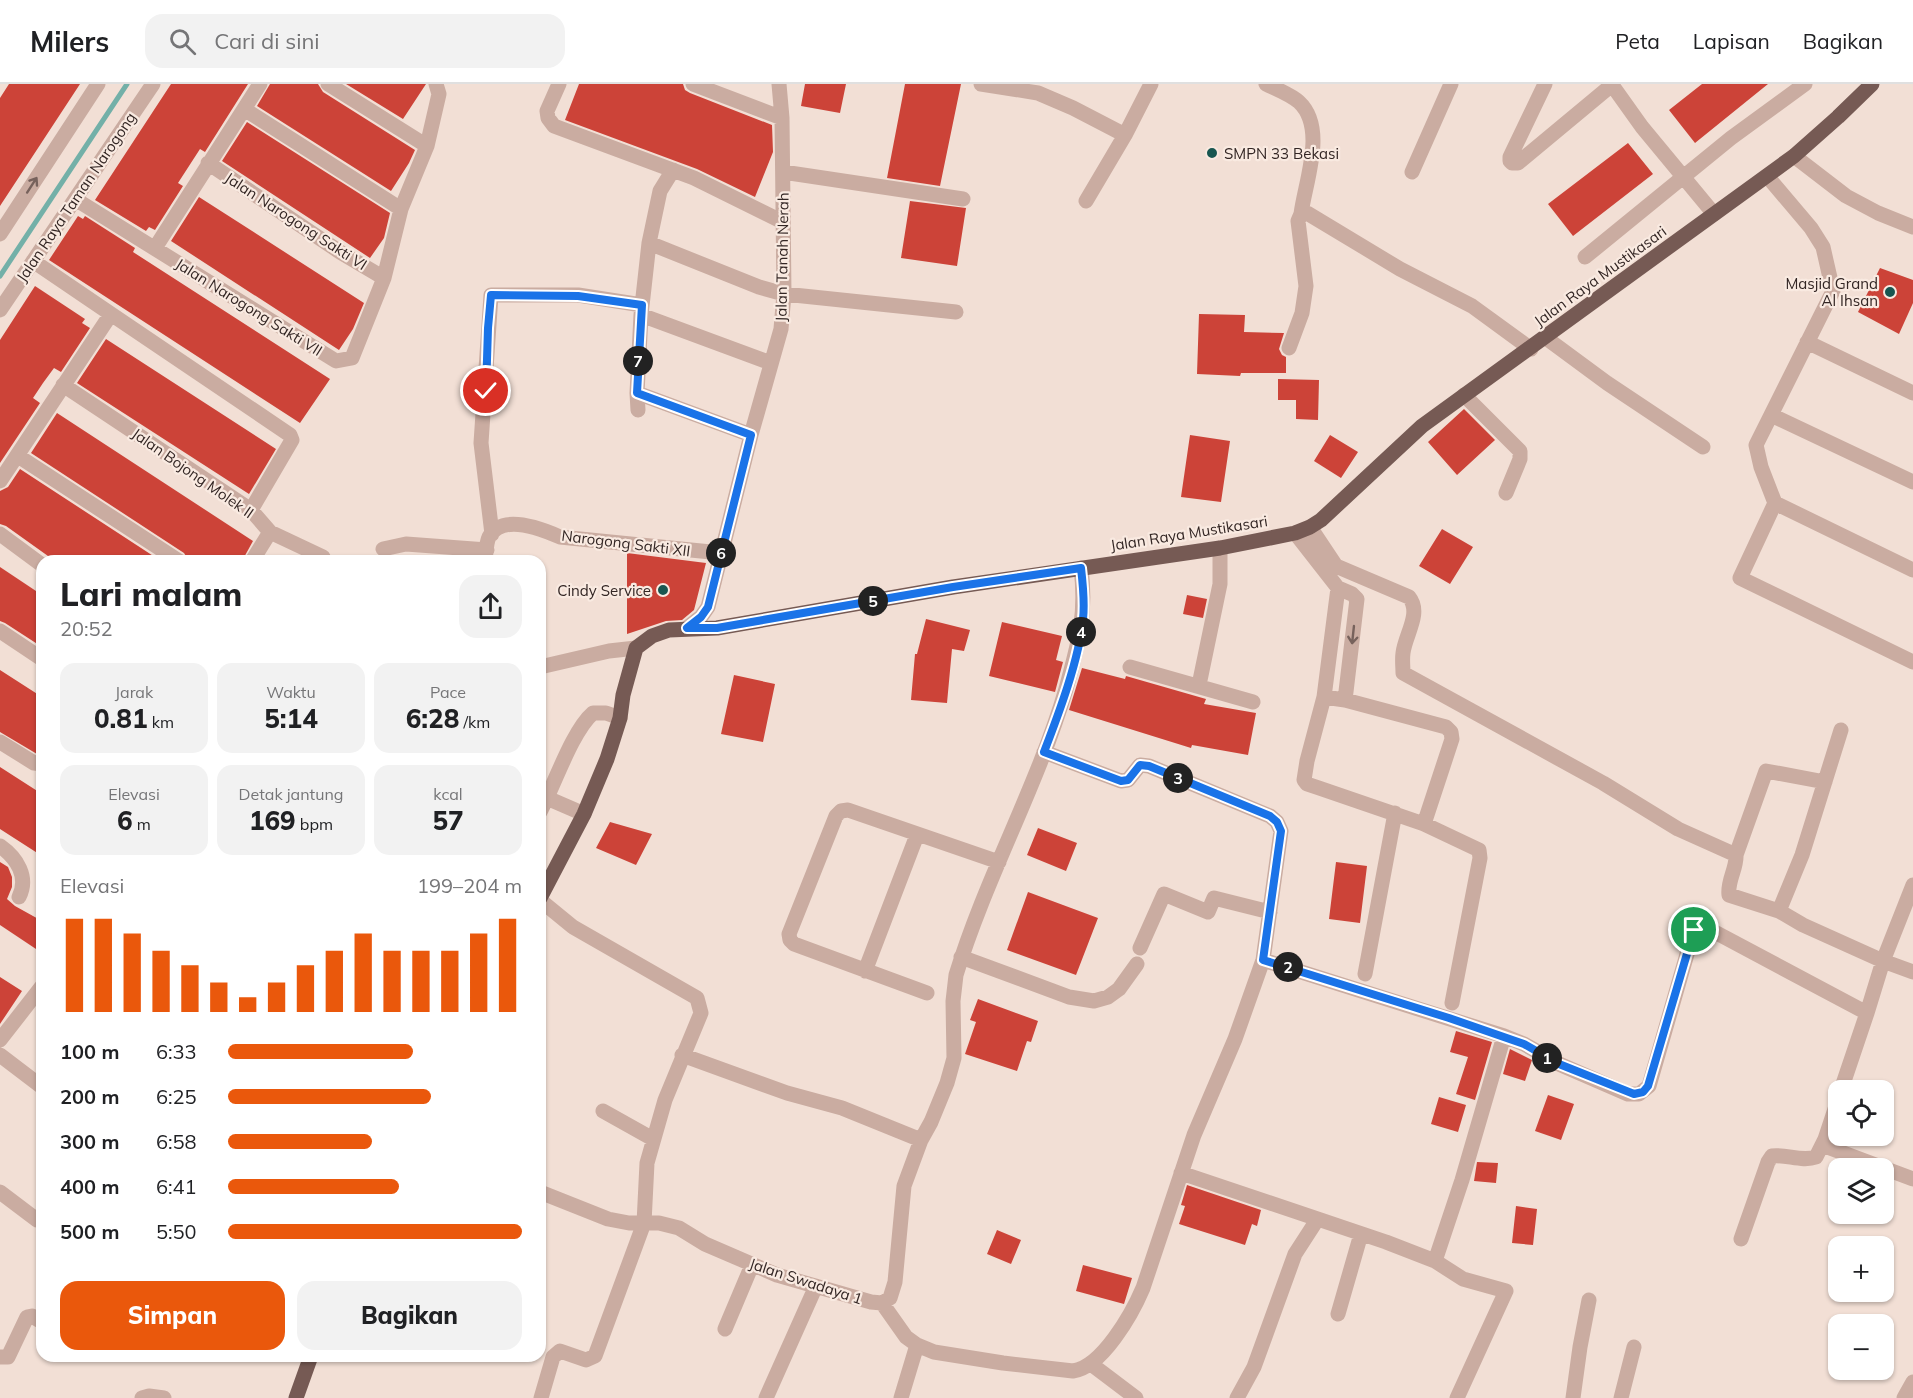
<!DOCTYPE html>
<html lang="id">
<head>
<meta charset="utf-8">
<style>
	:root { --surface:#fff; --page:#f2f2f2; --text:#202124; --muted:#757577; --line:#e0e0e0; --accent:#ea580c }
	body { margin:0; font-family:Mulish,sans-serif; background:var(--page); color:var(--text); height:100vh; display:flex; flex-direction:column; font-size:22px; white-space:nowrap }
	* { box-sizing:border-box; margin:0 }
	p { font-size:20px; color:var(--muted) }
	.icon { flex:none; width:33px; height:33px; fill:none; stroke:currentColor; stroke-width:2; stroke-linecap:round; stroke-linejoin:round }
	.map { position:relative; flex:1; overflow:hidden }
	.panel { position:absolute; left:36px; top:471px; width:510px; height:807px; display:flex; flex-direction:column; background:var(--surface); border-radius:18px; box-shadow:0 2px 4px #0004 }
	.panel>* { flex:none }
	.controls { position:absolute; left:1828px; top:996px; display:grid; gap:12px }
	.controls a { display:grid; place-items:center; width:66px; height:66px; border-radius:12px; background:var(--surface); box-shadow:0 2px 4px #0004; font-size:30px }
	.pin { position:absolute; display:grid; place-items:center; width:51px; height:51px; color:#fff; margin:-26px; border:3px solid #fff; border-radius:50%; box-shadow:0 2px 6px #0007 }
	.km { position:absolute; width:30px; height:30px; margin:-15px; border-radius:50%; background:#222; color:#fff; font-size:16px; line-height:30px; text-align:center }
	.round { display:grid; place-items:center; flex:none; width:63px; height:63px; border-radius:18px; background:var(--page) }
	.overview { display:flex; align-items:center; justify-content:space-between; height:102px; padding:0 24px }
	h1 { font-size:33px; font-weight:800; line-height:45px }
	.figures { display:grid; grid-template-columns:repeat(3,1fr); gap:9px; height:102px; padding:6px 24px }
	.figures div { display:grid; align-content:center; border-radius:15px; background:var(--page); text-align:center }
	.figures b { font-size:26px; font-weight:800 }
	.figures small { font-size:16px; font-weight:400 }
	.figures p { font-size:16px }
	.chart { height:168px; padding:12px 24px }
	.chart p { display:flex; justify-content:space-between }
	.chart svg { width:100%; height:108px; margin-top:6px; stroke:var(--accent); stroke-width:6 }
	.action { display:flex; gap:12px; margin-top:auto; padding:12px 24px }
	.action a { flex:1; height:69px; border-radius:18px; background:var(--accent); color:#fff; font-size:24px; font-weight:800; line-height:69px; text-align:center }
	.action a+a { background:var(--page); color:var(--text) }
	ul { padding:0 24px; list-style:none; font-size:20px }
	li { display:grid; grid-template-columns:96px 72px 1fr; align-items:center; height:45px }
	li i { height:15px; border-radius:8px; background:var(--accent) }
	header { display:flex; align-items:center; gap:36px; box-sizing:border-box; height:84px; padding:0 30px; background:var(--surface); border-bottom:2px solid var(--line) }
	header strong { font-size:28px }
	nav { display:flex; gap:33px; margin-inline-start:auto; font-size:21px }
	.search { width:420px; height:54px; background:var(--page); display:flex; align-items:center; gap:15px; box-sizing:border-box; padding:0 21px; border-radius:18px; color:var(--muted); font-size:22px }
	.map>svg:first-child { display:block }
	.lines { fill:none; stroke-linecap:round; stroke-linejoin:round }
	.stream { stroke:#73b0a8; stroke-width:5 }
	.building { fill:#cc4338 }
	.minor { stroke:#caaca1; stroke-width:15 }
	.major { stroke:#765a54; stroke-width:15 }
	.oneway { stroke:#77625c }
	.route-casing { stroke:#fff; stroke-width:12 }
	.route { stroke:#1a73e8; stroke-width:8 }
	.poi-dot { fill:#185650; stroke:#f9eae1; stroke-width:2 }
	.labels { text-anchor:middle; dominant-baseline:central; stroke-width:4.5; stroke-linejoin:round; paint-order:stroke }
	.poi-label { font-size:15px; fill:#332624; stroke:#f9eae1; text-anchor:end }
	.street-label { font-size:15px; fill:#332624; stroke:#f9eae1 }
</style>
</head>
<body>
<header>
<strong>Milers</strong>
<div class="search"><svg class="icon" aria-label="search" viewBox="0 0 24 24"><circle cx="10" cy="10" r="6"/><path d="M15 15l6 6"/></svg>Cari di sini</div>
<nav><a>Peta</a><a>Lapisan</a><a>Bagikan</a></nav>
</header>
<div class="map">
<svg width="1913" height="1314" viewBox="0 0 1913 1314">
	<rect width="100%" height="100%" fill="#f2dfd5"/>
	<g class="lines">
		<!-- stream -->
		<path class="stream" d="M0,192L127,0"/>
	</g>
	<!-- building -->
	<path class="building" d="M9,0H80L0,122V14Z
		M171,0H248L205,68L200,65L178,99L183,102L155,146L149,143L146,147L95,116Z
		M270,0H318L323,8L415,66L409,79L391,107L257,22Z
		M346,0H426L403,35Z
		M579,0H683L685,6L690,9L772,41L773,68L755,113L697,85L565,36Z
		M805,0H846L840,29L801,22Z
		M905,0H961L940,102L887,94Z
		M1702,0H1768L1695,59L1669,26Z
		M247,38L390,129L384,154L370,174L222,77Z
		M1628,59L1653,90L1573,152L1548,120Z
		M199,113L364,219L353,245L339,266L171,157Z
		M910,117L966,124L957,182L901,174Z
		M78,132L83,135L85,132L135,164L133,168L330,295L300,339L49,176Z
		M1880,184L1913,196V219L1899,250L1858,228Z
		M35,202L85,235L82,239L90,244L61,288L54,284L43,299L33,314L40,319L0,379V256Z
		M1199,230L1245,231L1244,248L1284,249L1279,265L1282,271L1286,273V289H1241L1240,292L1197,290Z
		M106,255L276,365L249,410L77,299Z
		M1278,295L1319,296L1318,336L1296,335V316H1278Z
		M1464,325L1495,356L1457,391L1428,358Z
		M57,329L253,457L242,477H189L184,469L31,369Z
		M1190,351L1230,357L1221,418L1181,413Z
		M1330,351L1358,368L1341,394L1314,377Z
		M20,385L161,477H55L6,442L0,440V407L8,403Z
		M1442,445L1473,463L1450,500L1419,482Z
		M627,469L706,479L694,526L682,536L666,537L627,550Z
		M0,483L42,511V563L5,539L0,537Z
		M1187,511L1207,515L1203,534L1183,530Z
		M926,535L970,546L964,567L952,565L947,619L911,616L915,570H917Z
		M1002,538L1062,552L1056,576L1063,578L1055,608L989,592Z
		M1082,584L1125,595L1126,592L1206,615L1204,620L1256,629L1248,671L1192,661L1191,664L1069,626Z
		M0,586L42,613V670H37L0,648Z
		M734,591L775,600L763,658L721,650Z
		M0,683L42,710V772L0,745Z
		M610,738L652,750L636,781L596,764Z
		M1038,744L1077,759L1066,787L1027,771Z
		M0,778L8,783L12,793V803L7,815L15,822L42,837V869L0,841Z
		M1336,778L1367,782L1360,839L1329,835Z
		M1028,808L1098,834L1076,891L1007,866Z
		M0,893L22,907L0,940Z
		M978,915L1038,937L1031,958L1027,957L1017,987L965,970L976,938L970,936Z
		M1456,947L1492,958L1475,1016L1456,1010L1468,973L1450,968Z
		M1510,965L1532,976L1525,997L1503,990Z
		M1548,1011L1574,1020L1561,1056L1535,1047Z
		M1439,1013L1466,1021L1458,1048L1431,1040Z
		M1477,1078L1498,1079L1496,1099L1474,1097Z
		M1187,1101L1261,1126L1257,1142L1252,1140L1245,1161L1179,1140L1185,1122L1181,1121Z
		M1516,1122L1537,1125L1533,1161L1512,1159Z
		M997,1146L1021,1156L1011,1180L987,1170Z
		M1083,1181L1132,1194L1124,1220L1076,1207Z"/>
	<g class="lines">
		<!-- minor -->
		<path class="minor" d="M328,0L427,62
			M559,0L547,27L548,34L554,42L694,94L783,138
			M693,0L782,34
			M981,0L1038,9L1073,24L1125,51
			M1266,0C1276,5 1290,10 1299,18C1327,44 1305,98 1301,130
			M1545,0L1510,73V77L1512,79H1518L1613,0
			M1612,1L1642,43L1714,130
			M244,25L401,125
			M1794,72L1846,112L1878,129L1913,143
			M208,79L340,168L384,194
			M783,88L963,115
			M1412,88L1451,0
			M1767,92L1811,144L1823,163L1833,207L1756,361L1761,383L1775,419L1913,486
			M75,115L336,277L352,274L384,194L401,125L427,62L439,10L436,0
			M1086,117L1125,51L1151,0
			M0,150L98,0
			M649,159L759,203L784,210L956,228
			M155,164L260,0
			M1585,173L1731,54L1805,0
			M33,177L111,230
			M0,226L153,0
			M641,231L771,279
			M1546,254L1607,299L1703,363
			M1807,258L1913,309
			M1289,264L1302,229L1306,202L1298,137L1301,130L1307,129L1400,185L1472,222L1531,265
			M63,301L251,426L270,448L323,473
			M637,309L751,351
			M1464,311L1520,367V375L1506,409
			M638,326L637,309L641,231L649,159L660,107L673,86
			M1771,331L1913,398
			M18,372L179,477
			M0,397L111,230L290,351L292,356L251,426
			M1775,419L1740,494L1913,578
			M1310,443L1336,482L1409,513C1422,529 1405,551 1403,569C1402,576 1403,583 1403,589L1603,699L1678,745L1736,771C1737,784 1727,797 1729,811L1779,827L1803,841L1883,877L1913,888
			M1295,449L1338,504L1352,510L1357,515L1345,616
			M0,450L42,481
			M492,450L481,359L491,211H578L642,221
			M383,465L406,460L487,466
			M252,477L270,448
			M485,477C486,470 486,459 489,453C502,429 542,445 560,453L721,469
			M1338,504L1324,613L1307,677L1304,696L1307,700L1319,704L1424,740L1479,766L1480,774L1452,919
			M687,544L701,533L708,523L751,351L781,245L784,210L782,34L779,0
			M0,547L42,575
			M540,583L609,567L636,564
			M1130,583L1253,618
			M1199,601L1220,500V464
			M1324,613L1345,616L1446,643L1451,648L1452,655L1424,740
			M0,658L34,679L42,680
			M547,714L584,730
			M540,728C554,702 572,647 593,629H606L620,634
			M0,762C17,774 29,793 19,813
			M1736,771L1766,687L1825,698
			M540,816L573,843L697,914L701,929L665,1016L647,1079L644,1139L595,1272L586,1276L560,1267L553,1273L541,1314
			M1779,827L1802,771L1841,646
			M1140,864L1164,810L1208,828L1214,814L1270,828
			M961,873L1069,913L1094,917L1108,913L1119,905L1137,880
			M1263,876L1504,952L1524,960L1559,980L1628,1010H1639L1649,1002L1694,846L1701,844L1711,846L1867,929L1883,877L1913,801
			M865,887L917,751
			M1365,890L1395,729
			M927,909L794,860L790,856L789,850L836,732L841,727L848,726L999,778
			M0,956L42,902
			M0,971L42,1003
			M682,971L787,1009L842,1024L921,1056
			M1841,1006L1867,929
			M603,1027L653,1055
			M1822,1061L1913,1095
			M1181,1089L1386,1158L1435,1177L1463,1195L1506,1207L1457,1314
			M0,1108L37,1136
			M540,1108L608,1135L629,1139H659L679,1144L705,1160L777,1191L871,1218L882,1219L890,1214L895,1198L904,1102L921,1056L931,1038L947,999L954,974L953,917L956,891C986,793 1037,703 1066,605C1078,560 1087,532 1081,484
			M1741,1155L1768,1078L1772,1072C1786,1070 1802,1078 1816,1073L1825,1055L1839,1013
			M1435,1177L1462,1096L1504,952
			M882,1219L906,1253L917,1261L934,1268L1003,1279L1073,1287C1102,1283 1132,1230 1143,1204L1194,1051L1235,955L1263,876L1281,747L1277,738L1270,732L1149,682L1140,681L1128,696L1121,697L1044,668
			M1338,1230L1361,1150
			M725,1245L752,1181
			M0,1273H8L27,1233L32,1232L42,1238
			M1091,1280L1136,1314
			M142,1314L149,1312L164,1314
			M766,1314L816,1202
			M901,1314L917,1261
			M1237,1314L1254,1283L1295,1170L1317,1136
			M1573,1314L1580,1263L1589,1216
			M1621,1314L1634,1263
			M1904,1314L1913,1298"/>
		<!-- major -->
		<path class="major" d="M540,814L584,730L607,675L620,634L623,611L636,564L652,552L669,546L717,544L953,503L1220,464L1295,449L1310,443L1321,436L1422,342L1794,72L1838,33L1872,0
			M296,1314L311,1272"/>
	</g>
	<!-- one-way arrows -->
	<defs><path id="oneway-shaft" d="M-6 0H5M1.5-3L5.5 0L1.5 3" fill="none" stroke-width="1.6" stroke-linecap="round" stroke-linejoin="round" transform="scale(1.5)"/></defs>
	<g class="oneway">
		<use href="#oneway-shaft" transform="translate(32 101) rotate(-57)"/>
		<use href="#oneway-shaft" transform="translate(1353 551) rotate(96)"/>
	</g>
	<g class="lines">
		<defs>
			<path id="route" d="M486,307L488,244L491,211L578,212L642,221L637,309L751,351L708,523L701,533L687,544H717L953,503L1081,484C1083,501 1085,518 1083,535C1079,576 1059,629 1044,668L1121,697L1128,696L1140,681L1149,682L1270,732L1277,738L1281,747L1263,876L1449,934L1524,960L1559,980L1634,1010L1643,1008L1648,1002L1694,846"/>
		</defs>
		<!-- route casing -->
		<use href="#route" class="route-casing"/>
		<!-- route -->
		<use href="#route" class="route"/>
	</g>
	<!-- markers -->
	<g class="poi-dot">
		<circle cx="1212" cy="69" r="6"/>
		<circle cx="1890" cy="208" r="6"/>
		<circle cx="663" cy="506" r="6"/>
	</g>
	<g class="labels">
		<!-- poi labels -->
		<g class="poi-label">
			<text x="1224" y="69" text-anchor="start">SMPN 33 Bekasi</text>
			<text x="1878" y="199">Masjid Grand<tspan x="1878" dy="17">Al Ihsan</tspan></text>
			<text x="651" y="506">Cindy Service</text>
		</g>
		<!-- street labels -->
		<g class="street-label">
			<text transform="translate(76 113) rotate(-56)">Jalan Raya Taman Narogong</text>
			<text transform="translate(296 137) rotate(33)">Jalan Narogong Sakti VI</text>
			<text transform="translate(782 173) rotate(-89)">Jalan Tanah Nerah</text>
			<text transform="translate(1600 192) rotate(-36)">Jalan Raya Mustikasari</text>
			<text transform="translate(249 223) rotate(32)">Jalan Narogong Sakti VII</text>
			<text transform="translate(193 389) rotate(35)">Jalan Bojong Molek II</text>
			<text transform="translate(1189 449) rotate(-9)">Jalan Raya Mustikasari</text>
			<text transform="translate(626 459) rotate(7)">Narogong Sakti XII</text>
			<text transform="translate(806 1197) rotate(18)">Jalan Swadaya 1</text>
		</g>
	</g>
</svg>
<div class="controls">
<a><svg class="icon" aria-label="locate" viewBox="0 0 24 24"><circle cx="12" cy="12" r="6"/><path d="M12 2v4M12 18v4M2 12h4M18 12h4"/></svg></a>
<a><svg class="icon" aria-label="layers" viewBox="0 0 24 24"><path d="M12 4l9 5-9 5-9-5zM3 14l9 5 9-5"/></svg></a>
<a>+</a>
<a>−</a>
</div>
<div class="pin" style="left:1694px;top:846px;background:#1e9e55"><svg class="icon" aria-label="arrive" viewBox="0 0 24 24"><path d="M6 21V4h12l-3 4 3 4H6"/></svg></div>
<div class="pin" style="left:486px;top:307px;background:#d93025"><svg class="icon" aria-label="check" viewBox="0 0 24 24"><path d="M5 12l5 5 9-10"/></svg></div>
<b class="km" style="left:1547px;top:974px">1</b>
<b class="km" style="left:1288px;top:883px">2</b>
<b class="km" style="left:1178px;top:694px">3</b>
<b class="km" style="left:1081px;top:548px">4</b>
<b class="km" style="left:873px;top:517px">5</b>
<b class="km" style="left:721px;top:469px">6</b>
<b class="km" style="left:638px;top:277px">7</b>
<section class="panel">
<div class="overview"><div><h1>Lari malam</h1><p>20:52</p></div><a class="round"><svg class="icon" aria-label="share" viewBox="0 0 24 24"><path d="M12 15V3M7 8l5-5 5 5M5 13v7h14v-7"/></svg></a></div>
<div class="figures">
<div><p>Jarak</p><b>0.81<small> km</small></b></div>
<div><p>Waktu</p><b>5:14</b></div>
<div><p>Pace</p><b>6:28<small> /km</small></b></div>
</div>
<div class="figures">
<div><p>Elevasi</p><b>6<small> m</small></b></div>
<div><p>Detak jantung</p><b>169<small> bpm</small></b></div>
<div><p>kcal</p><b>57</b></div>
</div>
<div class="chart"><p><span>Elevasi</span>199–204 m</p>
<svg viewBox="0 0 160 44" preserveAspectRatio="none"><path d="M5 44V6M15 44V6M25 44V12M35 44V19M45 44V25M55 44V32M65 44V38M75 44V32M85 44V25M95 44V19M105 44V12M115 44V19M125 44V19M135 44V19M145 44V12M155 44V6"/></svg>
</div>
<ul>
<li><b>100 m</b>6:33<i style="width:63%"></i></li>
<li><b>200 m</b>6:25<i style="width:69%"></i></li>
<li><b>300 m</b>6:58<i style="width:49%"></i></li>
<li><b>400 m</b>6:41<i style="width:58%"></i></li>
<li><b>500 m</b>5:50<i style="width:100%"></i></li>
</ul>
<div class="action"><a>Simpan</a><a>Bagikan</a></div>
</section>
</div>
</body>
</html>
